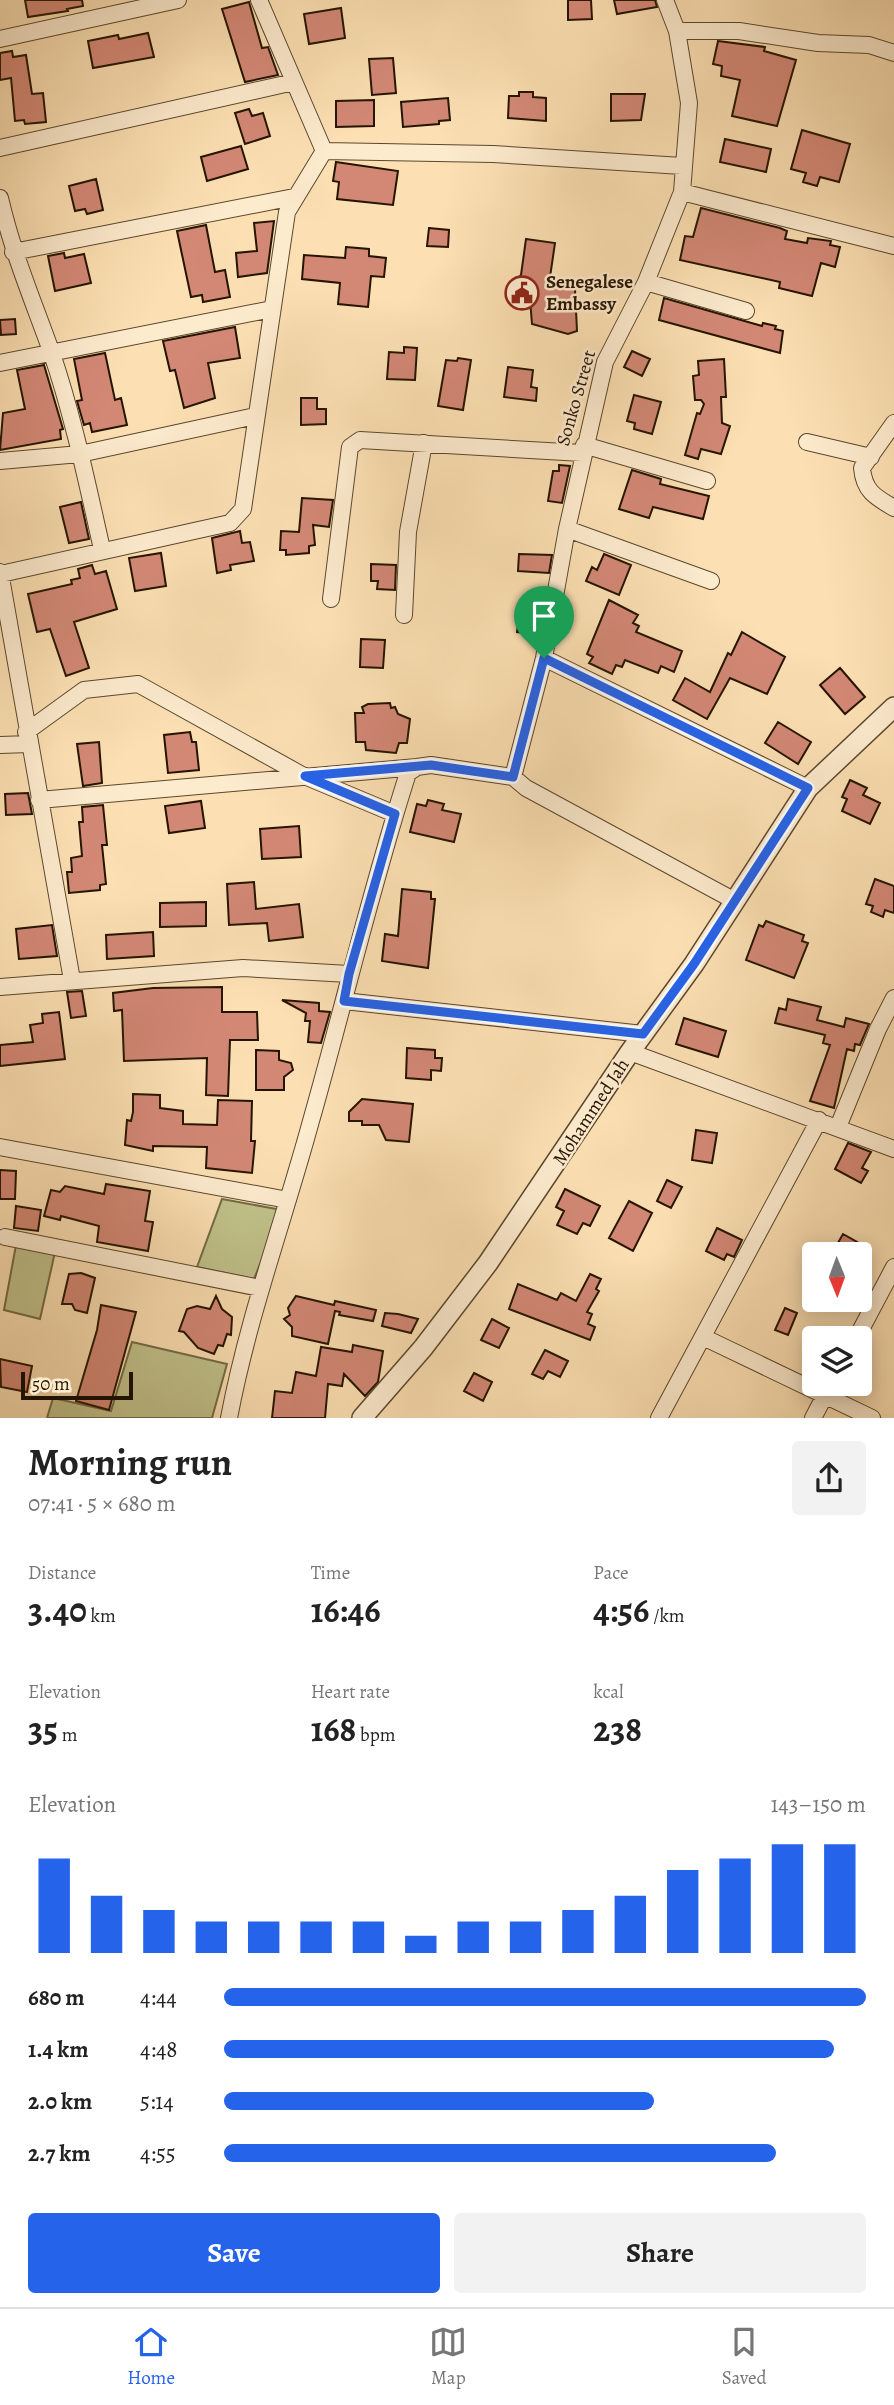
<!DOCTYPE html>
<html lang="en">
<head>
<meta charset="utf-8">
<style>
	:root { --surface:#fff; --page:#f2f2f2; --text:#222; --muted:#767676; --line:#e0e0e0; --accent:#2563eb }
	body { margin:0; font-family:Alegreya,serif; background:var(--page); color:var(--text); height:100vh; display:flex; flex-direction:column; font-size:26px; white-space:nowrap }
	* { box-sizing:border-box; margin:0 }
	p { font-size:23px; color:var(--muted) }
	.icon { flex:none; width:38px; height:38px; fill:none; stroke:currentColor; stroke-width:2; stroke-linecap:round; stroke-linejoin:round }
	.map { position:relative; height:1418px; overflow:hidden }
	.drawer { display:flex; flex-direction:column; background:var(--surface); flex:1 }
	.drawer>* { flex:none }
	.needle { width:46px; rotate:179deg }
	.controls { position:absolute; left:802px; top:1242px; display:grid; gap:14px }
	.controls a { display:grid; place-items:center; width:70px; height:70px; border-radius:7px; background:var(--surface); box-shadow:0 4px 18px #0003; font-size:35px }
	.scale { position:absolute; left:21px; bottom:18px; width:112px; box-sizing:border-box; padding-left:7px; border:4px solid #251400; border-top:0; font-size:19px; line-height:24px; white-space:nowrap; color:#251400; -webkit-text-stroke:5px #fdebce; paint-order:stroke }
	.pin { position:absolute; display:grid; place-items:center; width:60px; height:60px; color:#fff; margin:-72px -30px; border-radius:50% 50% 50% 0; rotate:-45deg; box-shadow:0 0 7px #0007 }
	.pin .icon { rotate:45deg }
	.round { display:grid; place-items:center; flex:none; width:74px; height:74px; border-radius:7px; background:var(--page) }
	.overview { display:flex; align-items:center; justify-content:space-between; height:119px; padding:0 28px }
	h1 { font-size:38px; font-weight:700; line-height:52px }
	.stats { display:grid; grid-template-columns:repeat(3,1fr); gap:10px; height:119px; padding:7px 28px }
	.stats div { display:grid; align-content:center }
	.stats b { font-size:35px; font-weight:700 }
	.stats small { font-size:19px; font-weight:400 }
	.stats p { font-size:19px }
	.chart { height:196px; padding:14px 28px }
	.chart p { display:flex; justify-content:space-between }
	.chart svg { width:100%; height:126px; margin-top:7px; stroke:var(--accent); stroke-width:6 }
	.cta { display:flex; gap:14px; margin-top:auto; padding:14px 28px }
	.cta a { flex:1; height:80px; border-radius:7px; background:var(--accent); color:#fff; font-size:28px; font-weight:700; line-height:80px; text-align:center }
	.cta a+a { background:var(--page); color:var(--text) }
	ul { padding:0 28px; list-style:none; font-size:23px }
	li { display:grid; grid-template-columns:112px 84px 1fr; align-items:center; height:52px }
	li i { height:18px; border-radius:9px; background:var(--accent) }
	.tab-bar { display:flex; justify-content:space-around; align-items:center; height:98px; border-top:2px solid var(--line); background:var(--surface); font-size:19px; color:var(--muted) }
	.tab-bar a { display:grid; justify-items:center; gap:4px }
	.tab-bar .on { color:var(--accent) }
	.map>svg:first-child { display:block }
	.green { fill:#c1c28b; stroke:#736b46; stroke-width:2 }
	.building { fill:#d38876; stroke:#251400; stroke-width:2 }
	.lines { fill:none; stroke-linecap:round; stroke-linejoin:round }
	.minor-casing { stroke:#5b472d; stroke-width:18 }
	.tertiary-casing { stroke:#5b472d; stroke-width:22 }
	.minor { stroke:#fdebce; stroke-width:16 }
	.tertiary { stroke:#fdebce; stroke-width:19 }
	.route-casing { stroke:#fff; stroke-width:14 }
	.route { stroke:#2563eb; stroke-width:9 }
	.labels { text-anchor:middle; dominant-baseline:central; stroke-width:5; stroke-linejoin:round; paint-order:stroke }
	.poi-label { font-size:19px; font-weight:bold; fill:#251400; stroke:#fdebce; text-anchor:start }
	.street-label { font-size:19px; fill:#251400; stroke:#fdebce }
</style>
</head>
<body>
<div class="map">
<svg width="894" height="1418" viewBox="0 0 894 1418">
	<rect width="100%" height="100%" fill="#fce0b3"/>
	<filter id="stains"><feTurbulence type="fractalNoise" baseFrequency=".00286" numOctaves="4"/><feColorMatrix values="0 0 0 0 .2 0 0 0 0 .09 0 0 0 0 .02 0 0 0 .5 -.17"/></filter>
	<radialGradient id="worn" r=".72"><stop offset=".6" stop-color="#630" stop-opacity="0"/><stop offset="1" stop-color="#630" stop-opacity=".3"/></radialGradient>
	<!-- green -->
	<path class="green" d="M222,1199L282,1210L254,1279L197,1267Z
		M16,1245L55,1252L40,1319L4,1310Z
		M132,1342L227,1364L212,1418H47L53,1398L111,1411Z"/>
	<!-- building -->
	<path class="building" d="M25,0H82L83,6L67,9L68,11L28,17Z
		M568,0H591L592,19L568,20Z
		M614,0H655L657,7L617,14Z
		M249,2L262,48L268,47L278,75L245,82L222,9Z
		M341,8L345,38L309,44L304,14Z
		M148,33L154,57L93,68L88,41L118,35L119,39Z
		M718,41L765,47L764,51L796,60L777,126L732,116L740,80L721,76L722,66L713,64Z
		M12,51L13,57L26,55L32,94L43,93L46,122L25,124L24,120L15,121L11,78L0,80V53Z
		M393,58L396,93L372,95L369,59Z
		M519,92H533V97L546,98V121L508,118L509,96H519Z
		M611,94H645L641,120L611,121Z
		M448,98L450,120L439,121V124L403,127L401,102Z
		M374,100V126L336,127V101Z
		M249,109L252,116L263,113L270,136L245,144L235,113Z
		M802,130L850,144L839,182L820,177L817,186L803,182L806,173L791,169Z
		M725,139L771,149L766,172L720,162Z
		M241,146L248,169L207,181L201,157Z
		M336,162L398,171L393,205L337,199L339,182L333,181Z
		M96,179L103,210L87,214L85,209L75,211L69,186Z
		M701,208L780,228L787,231L785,239L807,243L808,238L831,241L830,245L840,247L835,267L821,263L812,296L779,288L780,282L680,260L685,236L693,237Z
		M274,221L267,273L238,277L236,253L257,251L254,223Z
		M206,225L215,272L225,270L230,297L203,302L202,295L191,297L177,231Z
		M429,228L449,230L448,247L427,246Z
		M526,239L555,243L549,284L575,289L577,331L568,334L532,324L530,299L515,295L510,287L521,275Z
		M346,247L369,249V256L386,258L384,277L371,276L368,307L338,304L340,283L302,279L304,255L345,258Z
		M64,253L65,258L84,254L91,283L55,291L48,256Z
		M664,298L762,326L763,323L776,326L775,329L783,331L780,353L659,320Z
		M15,319L16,334L1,335L0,320Z
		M235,327L240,358L208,363L215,398L184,408L175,370L170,371L163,341Z
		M404,347L417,348L415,380L387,379L389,352L404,353Z
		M632,351L650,359L642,376L624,367Z
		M105,353L115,400L121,398L127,425L92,432L90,423L84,425L77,401L82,400L74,359Z
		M458,358L471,360L463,410L438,406L446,360L457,361Z
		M724,359L726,397H721L722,423L730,426L721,454L701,449L698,459L685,455L697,413L700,414L704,404L701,400H695L693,376L699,375L698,361Z
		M44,365L63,429L60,430L61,439L0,450L3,413L25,409L17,370Z
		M508,367L533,370L531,387L537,388L536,401L504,397Z
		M634,395L661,402L652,434L634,429L635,423L627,421Z
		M301,398H317V409H326V424L301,425Z
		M559,465L570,466L562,503L548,501L553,471H559Z
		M632,470L661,479L660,484L709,496L703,519L653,507L649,518L619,509Z
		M302,498L333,500L329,527L313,525L315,545L309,546V553L286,555V550H280L281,531L299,532Z
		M81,502L89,539L69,543L60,507Z
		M240,531L242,543L250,542L254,561L230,565L231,570L217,573L212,538Z
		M161,553L166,586L135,591L129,558Z
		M519,554L552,555L549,573L518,571Z
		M604,554L631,565L619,595L586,581L592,567L597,570Z
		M371,564L396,565L395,590L377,589L378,581H371Z
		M92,565L95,574L106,571L117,609L74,622L89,668L66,676L50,629L37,632L28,594L72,584L71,580L80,578L78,569Z
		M609,600L638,615L633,623L639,626L636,632L682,651L674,672L661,666L658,673L625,660L622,667L616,665L612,674L589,663L593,657L587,654Z
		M520,611L541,614L538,634L517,632Z
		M742,632L785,657L767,694L730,678L707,719L673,700L685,678L710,692L728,653L731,655Z
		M361,639L385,640L383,668L360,667Z
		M840,668L865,697L845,714L820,685Z
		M390,703L391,708L395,707L398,714L410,719L407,743H399L396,753L366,750L365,742H356L355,713H364L362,707L368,704Z
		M778,722L811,742L798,764L765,743Z
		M190,732L192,742H196L199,770L168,773L164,735Z
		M99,742L102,783L83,786L77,744Z
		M850,780L867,788L863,795L880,803L870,824L842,811L847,799L842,797Z
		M28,793L32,814L6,815L5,794Z
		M428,800L444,804L442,810L461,814L454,842L410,832L417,804L426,806Z
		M201,801L205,828L169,833L165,806Z
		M103,805L107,845H102L106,884L100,885V890L69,893L67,872H72L71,858L82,856L79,822H83L82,807Z
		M299,826L301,857L262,859L260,829Z
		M875,879L894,886V913L885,910L883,917L871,912L873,906L866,904Z
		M254,882L256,909L299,904L303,937L269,941L267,923L229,925L227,884Z
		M402,889L431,892V899H435L428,968L382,961L385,934L398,936Z
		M206,902V926L160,927V903Z
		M766,921L804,935L802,941L808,943L794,978L746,960L759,925L763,927Z
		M52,925L57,956L19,959L16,929Z
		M153,932L154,956L107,959L106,935Z
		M222,987V1012H257L258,1040H230L228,1096L206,1095L207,1058L124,1061L122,1010L114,1011L113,993L153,988Z
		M82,991L86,1016L71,1018L67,992Z
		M788,999L821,1007L817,1020L844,1027L846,1018L869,1024L860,1045L855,1044L854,1051L847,1049L834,1108L810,1101L830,1045L823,1043L825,1035L775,1023L779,1008L786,1010Z
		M282,1000L319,1003V1011L330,1012L321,1043L308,1042L310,1021H305L306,1013Z
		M59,1012L65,1059L0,1066V1045L33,1042L30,1025L43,1023L42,1014Z
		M684,1018L726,1031L718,1057L676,1044Z
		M407,1048L435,1050V1058H442L441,1071L431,1070V1080L406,1078Z
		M256,1050L279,1051V1060L291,1063L293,1070L284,1077V1090H256Z
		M133,1094L160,1095V1108L183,1111V1124L217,1125L218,1100L252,1101L251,1141H255L252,1173L206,1168L207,1147L153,1146V1151L125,1145L127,1120L131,1121L133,1112Z
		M362,1099L413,1104L409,1142L386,1140L379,1125H362V1121H349V1112Z
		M696,1130L717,1133L712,1163L692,1160Z
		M848,1143L871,1152L862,1168L868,1171L861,1183L835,1169Z
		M0,1170L16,1171L15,1199H0Z
		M667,1180L682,1187L671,1208L657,1201Z
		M106,1184L150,1191L145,1221L153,1222L148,1251L97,1242L99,1226L61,1216L60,1220L44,1216L51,1190L60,1192L65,1186L104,1194Z
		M565,1189L600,1206L590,1226L583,1223L577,1234L557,1225L564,1211L556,1207Z
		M629,1201L652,1213L633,1251L609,1238Z
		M16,1206L41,1210L38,1231L14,1228Z
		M717,1228L742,1240L734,1257L727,1254L724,1260L706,1251Z
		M843,1234L857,1242L850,1255H831Z
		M81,1273L95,1278L87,1313L75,1310L72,1304H62L69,1274Z
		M590,1274L601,1279L596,1289L599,1291L587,1312L592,1314L588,1324L595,1327L590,1340L509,1309L518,1284L557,1300L561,1293L576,1301Z
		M216,1296L222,1309L232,1317L231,1335L227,1334L223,1346L218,1345L214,1354L198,1348L184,1332L179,1331L187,1309L197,1306L210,1309Z
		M296,1296L334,1305L335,1301L376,1310L373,1321L339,1315L340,1312L335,1311L328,1344L292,1336V1327L284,1319L290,1315L288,1308Z
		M101,1305L136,1312L109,1410L76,1401L97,1330Z
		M785,1308L797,1313L788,1335L775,1330Z
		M385,1313L398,1314L418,1319L411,1333L382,1326Z
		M492,1319L509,1328L499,1348L481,1340Z
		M353,1345L383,1351L378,1382L365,1396L344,1374L342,1386L328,1384L325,1418H272L275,1391L292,1393L296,1372L316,1376L321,1347L352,1352Z
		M545,1350L568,1361L560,1377L548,1371L543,1379L532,1374Z
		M0,1359L32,1366L27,1392L1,1387Z
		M474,1373L492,1382L483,1401L464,1391Z"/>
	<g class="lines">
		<defs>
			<path id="minor" d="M677,31H739L818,43L869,45L894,53
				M0,39L178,0
				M0,148L294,82
				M324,151L493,154L682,166
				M682,192L894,246
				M0,198C13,254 32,298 51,351C73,415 87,483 102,549
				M13,252L294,197
				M646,282L746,311
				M0,363L272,309
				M894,423L862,468C864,491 875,497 894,508
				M807,442L871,457
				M584,445L707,481
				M0,461L80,454L255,416
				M567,529L711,581
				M0,572L72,980
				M1,574L230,523L243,509L287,212L324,151L259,0
				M331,599L350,447L360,440L582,453
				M404,615L408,532L424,443
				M544,658L808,788
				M26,732L84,690L138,684L302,775L395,814
				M0,745L30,744
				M513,777L544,658L567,529L605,362L646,282L682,192L689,103L677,31L665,0
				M39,800L417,767
				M0,987L243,968L349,974
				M344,1001L643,1034
				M630,1052L894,1149
				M838,1127L878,1029L894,998
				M0,1147L288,1200
				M5,1237L260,1288
				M703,1337L872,1418
				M856,1339L894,1267
				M229,1418C248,1317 284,1220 311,1121C344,1005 371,888 408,773L417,767L431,765L513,777L526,788L735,901
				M659,1418L819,1120
				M813,1418L831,1384"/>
			<path id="tertiary" d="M362,1418L423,1348L488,1263L630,1052L694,964L808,788L894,707"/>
		</defs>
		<!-- minor casing -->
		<use href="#minor" class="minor-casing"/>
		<!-- tertiary casing -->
		<use href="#tertiary" class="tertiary-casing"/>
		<!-- minor -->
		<use href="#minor" class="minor"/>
		<!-- tertiary -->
		<use href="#tertiary" class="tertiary"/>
	</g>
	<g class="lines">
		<defs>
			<path id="route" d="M544,658L808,788L694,964L643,1034L344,1001L349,974L395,814L305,776L431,765L513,777Z"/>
		</defs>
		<!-- route casing -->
		<use href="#route" class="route-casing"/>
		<!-- route -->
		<use href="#route" class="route"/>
	</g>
	<!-- icons -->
	<defs>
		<symbol id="civic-ring" viewBox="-11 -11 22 22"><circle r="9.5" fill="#fdebce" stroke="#8f2418" stroke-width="1.5"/><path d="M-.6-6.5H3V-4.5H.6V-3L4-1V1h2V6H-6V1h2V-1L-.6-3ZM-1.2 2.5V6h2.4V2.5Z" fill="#8f2418"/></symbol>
	</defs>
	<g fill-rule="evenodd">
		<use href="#civic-ring" x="503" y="274" width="38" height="38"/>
	</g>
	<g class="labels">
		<!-- poi labels -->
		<g class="poi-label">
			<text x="546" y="282">Senegalese<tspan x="546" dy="22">Embassy</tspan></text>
		</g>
		<!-- street labels -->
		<g class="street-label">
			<text transform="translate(576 398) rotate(-74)">Sonko Street</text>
			<text transform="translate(591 1112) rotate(-57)">Mohammed Jah</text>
		</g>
	</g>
	<rect width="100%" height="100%" filter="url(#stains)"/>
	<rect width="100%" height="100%" fill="url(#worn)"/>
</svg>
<div class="controls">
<a><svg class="needle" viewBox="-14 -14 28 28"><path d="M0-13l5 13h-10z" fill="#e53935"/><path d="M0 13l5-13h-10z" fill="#767676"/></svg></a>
<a><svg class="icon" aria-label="layers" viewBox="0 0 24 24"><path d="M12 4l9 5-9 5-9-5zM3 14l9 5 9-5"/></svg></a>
</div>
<div class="scale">50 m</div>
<div class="pin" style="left:544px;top:658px;background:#1e9e55"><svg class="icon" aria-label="arrive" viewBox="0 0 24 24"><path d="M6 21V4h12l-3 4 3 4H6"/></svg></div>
</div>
<section class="drawer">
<div class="overview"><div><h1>Morning run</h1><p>07:41 · 5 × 680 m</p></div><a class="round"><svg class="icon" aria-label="share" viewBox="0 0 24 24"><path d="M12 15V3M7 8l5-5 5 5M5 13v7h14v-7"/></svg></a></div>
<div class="stats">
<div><p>Distance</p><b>3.40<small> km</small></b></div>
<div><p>Time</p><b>16:46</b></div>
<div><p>Pace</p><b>4:56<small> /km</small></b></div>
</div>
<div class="stats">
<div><p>Elevation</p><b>35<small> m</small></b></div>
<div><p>Heart rate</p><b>168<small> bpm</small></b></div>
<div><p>kcal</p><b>238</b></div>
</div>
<div class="chart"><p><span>Elevation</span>143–150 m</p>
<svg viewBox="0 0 160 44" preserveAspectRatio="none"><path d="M5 44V11M15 44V24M25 44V29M35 44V33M45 44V33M55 44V33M65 44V33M75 44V38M85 44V33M95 44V33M105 44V29M115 44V24M125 44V15M135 44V11M145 44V6M155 44V6"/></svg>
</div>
<ul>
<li><b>680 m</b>4:44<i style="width:100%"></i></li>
<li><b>1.4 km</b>4:48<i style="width:95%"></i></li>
<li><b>2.0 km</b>5:14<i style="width:67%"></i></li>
<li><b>2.7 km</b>4:55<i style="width:86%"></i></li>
</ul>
<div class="cta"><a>Save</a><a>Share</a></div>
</section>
<nav class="tab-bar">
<a class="on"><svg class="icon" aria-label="home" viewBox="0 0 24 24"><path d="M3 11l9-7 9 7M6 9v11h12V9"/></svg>Home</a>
<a><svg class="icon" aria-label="map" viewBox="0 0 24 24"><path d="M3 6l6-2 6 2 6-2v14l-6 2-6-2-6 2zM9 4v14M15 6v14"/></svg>Map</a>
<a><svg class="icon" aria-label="saved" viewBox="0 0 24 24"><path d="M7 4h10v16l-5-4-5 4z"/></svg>Saved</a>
</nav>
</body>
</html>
